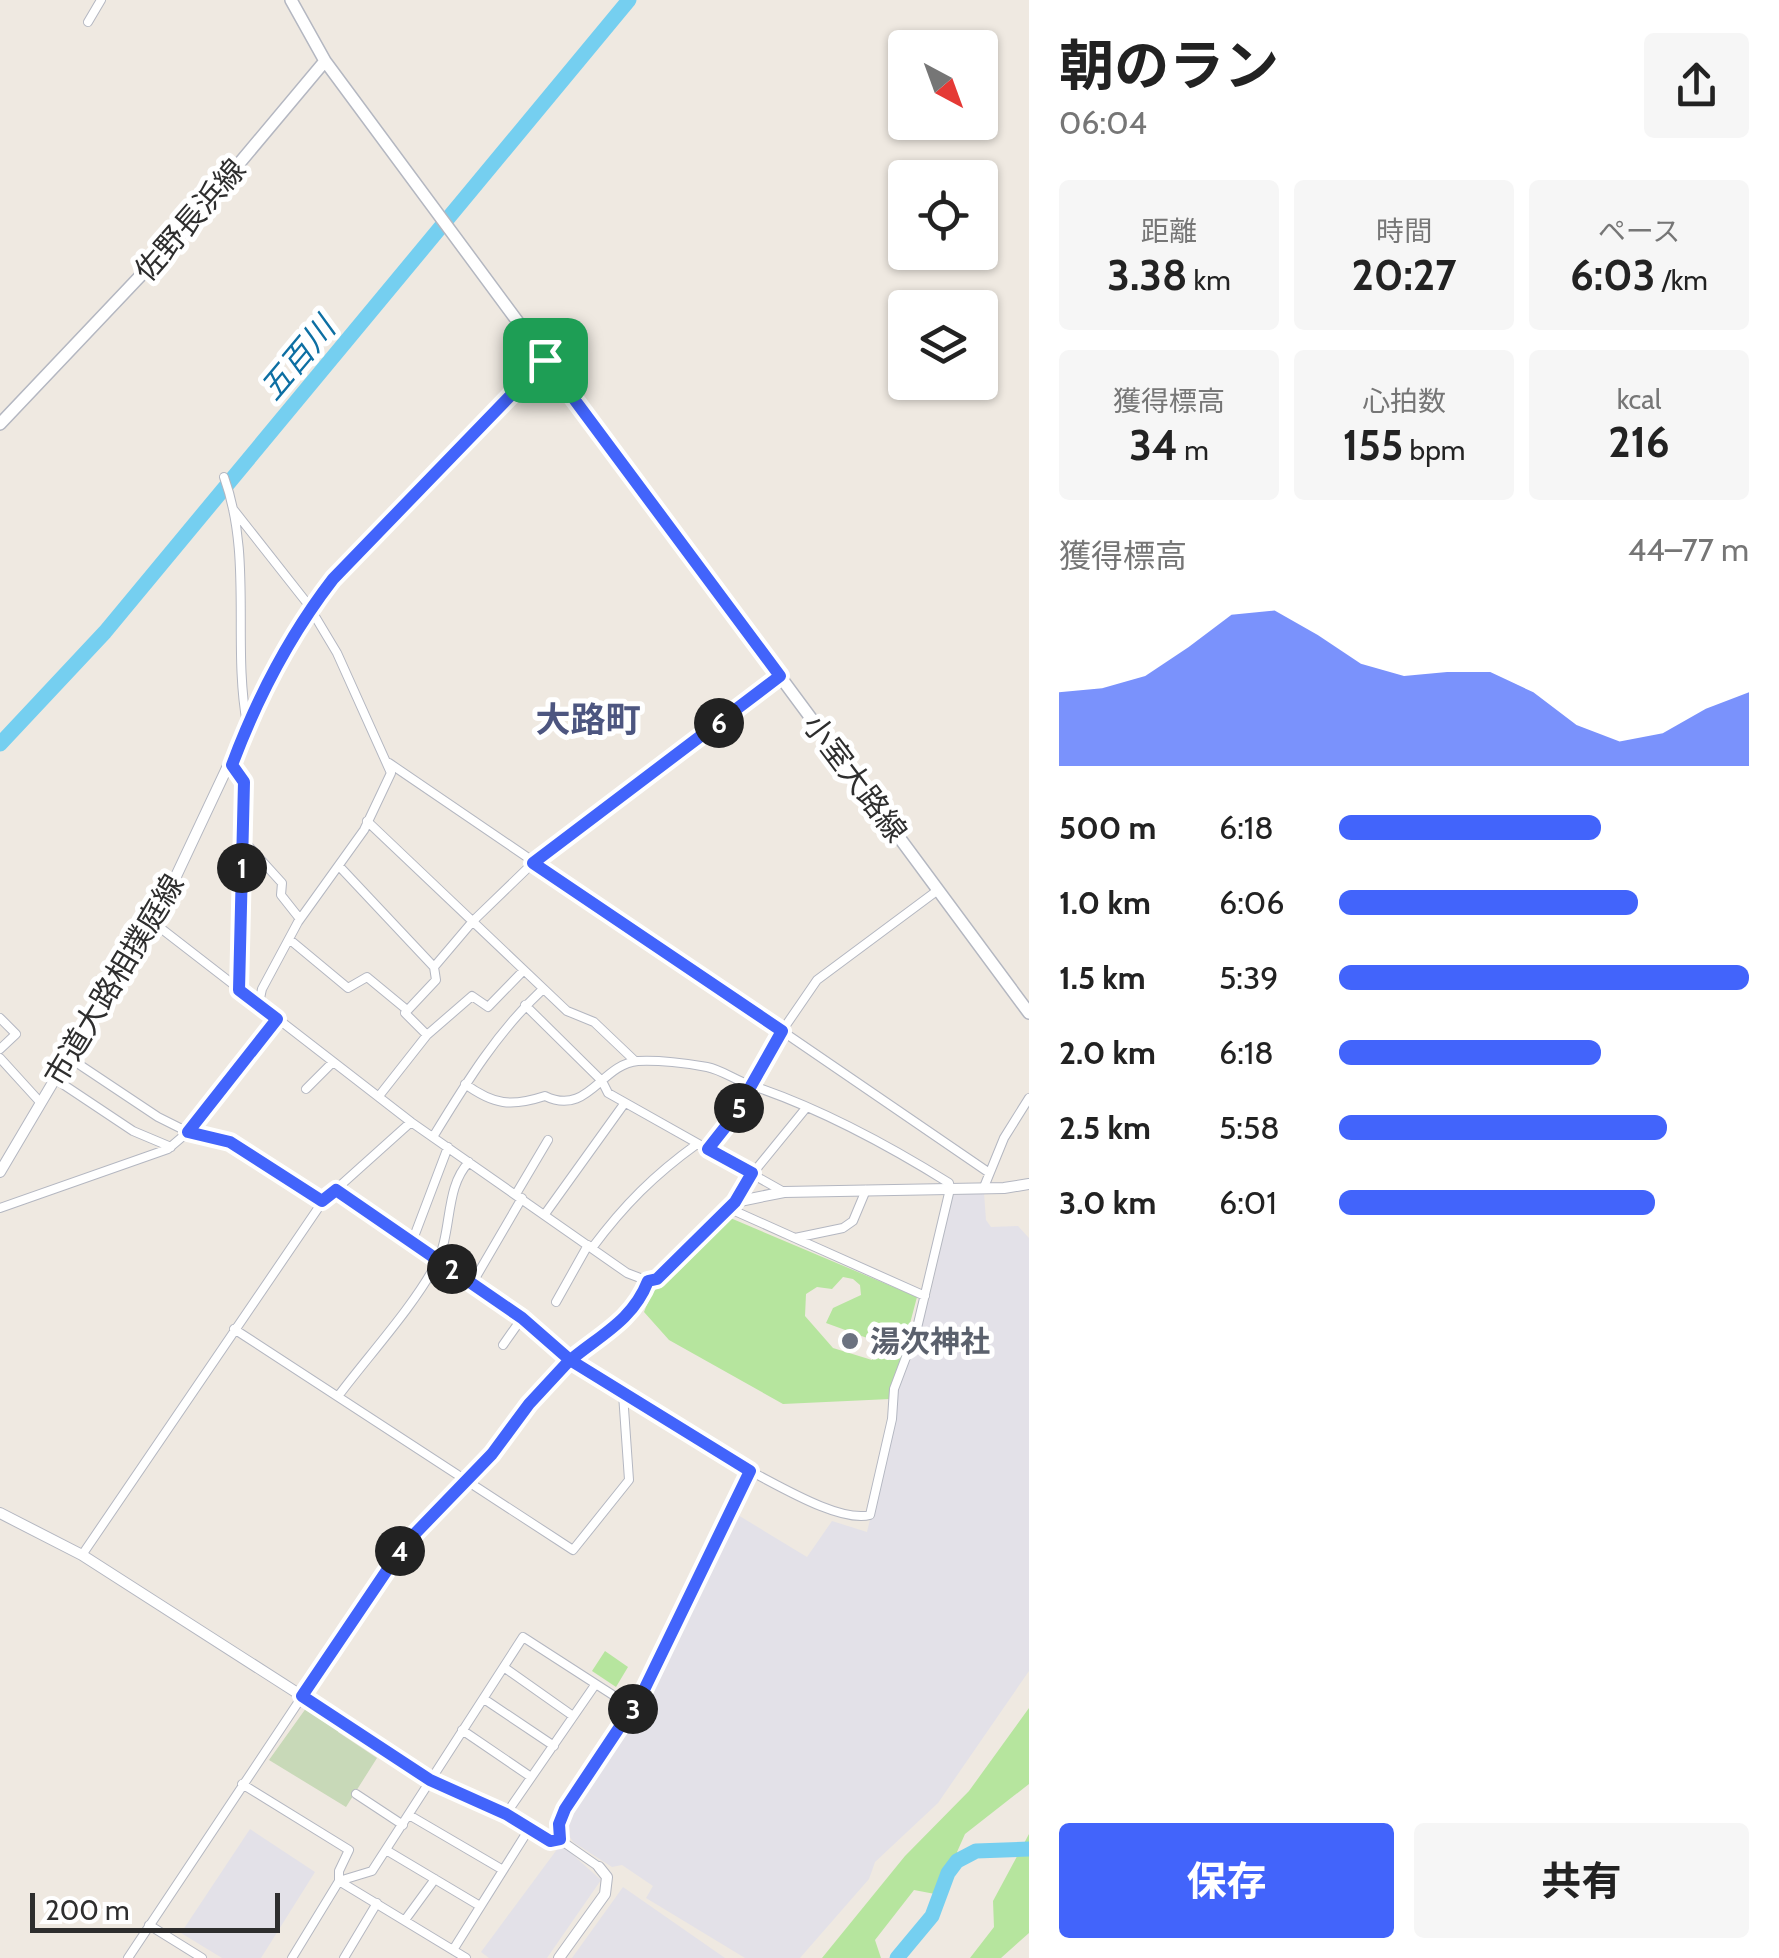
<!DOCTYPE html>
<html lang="ja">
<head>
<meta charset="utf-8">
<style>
	:root { --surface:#fff; --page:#f6f6f6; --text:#222; --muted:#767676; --accent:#4264fb }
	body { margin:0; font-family:Cabin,"Noto Sans JP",sans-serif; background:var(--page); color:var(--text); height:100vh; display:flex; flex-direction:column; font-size:38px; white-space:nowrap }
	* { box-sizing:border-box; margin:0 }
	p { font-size:32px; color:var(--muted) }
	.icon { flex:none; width:55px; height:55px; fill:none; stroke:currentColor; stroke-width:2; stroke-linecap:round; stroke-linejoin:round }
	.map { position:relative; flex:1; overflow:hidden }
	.side { display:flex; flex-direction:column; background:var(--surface); width:750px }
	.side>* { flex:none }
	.needle { width:65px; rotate:139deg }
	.buttons { position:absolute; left:888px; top:30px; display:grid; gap:20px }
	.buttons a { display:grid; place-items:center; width:110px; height:110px; border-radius:10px; background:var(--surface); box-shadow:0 2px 8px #0004; font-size:50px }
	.scale { position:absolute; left:30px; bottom:25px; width:250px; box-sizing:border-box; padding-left:10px; border:5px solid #2e2e2e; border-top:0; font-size:28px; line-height:35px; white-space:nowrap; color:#2e2e2e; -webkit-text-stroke:8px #fff; paint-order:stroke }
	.pin { position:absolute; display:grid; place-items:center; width:85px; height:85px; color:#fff; margin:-42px; border-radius:20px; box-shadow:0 5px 15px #0006 }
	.km { position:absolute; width:50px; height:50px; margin:-25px; border-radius:50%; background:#222; color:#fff; font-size:28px; line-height:50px; text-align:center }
	.round { display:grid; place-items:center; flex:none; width:105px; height:105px; border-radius:10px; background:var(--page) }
	.summary { display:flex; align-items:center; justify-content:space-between; height:170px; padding:0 30px }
	h1 { font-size:55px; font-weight:700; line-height:75px }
	.stats { display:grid; grid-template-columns:repeat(3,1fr); gap:15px; height:170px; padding:10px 30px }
	.stats div { display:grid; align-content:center; border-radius:10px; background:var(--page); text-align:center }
	.stats b { font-size:42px; font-weight:700 }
	.stats small { font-size:28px; font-weight:400 }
	.stats p { font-size:28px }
	.chart { height:280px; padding:20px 30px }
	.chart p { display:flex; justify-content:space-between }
	.chart svg { width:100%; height:180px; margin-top:10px; fill:var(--accent); opacity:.7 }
	.button { display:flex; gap:20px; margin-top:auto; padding:20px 30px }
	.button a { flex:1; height:115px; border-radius:10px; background:var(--accent); color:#fff; font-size:40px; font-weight:700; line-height:115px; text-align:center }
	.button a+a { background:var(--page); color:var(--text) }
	ul { padding:0 30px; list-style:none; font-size:32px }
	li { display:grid; grid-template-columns:160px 120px 1fr; align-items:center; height:75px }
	li i { height:25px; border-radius:12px; background:var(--accent) }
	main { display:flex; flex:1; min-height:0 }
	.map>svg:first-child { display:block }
	.industrial { fill:#e3e1e8 }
	.green { fill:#b6e59e; fill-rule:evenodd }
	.cemetery { fill:#c8d9b8 }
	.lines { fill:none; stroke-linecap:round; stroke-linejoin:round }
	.river { stroke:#75cff0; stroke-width:15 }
	.minor-casing { stroke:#b4b7c1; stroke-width:10 }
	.tertiary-casing { stroke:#b4b7c1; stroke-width:12 }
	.secondary-casing { stroke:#b4b7c1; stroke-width:14 }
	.minor { stroke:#fff; stroke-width:8 }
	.tertiary { stroke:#fff; stroke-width:10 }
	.secondary { stroke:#fff; stroke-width:11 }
	.route-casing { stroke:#fff; stroke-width:20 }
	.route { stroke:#4264fb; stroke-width:12 }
	.worship-dot { fill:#6b7280; stroke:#fff; stroke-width:4 }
	.labels { text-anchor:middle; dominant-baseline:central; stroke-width:10; stroke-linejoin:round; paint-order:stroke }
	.street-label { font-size:30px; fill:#2e2e2e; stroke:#fff }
	.worship-label { font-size:30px; font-weight:bold; fill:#5b616d; stroke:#fff; text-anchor:start }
	.water-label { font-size:32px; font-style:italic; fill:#0d6fa3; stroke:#fff }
	.quarter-label { font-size:35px; font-weight:bold; fill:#4d5680; stroke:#fff }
</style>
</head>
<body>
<main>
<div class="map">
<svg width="1029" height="1958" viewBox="0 0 1029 1958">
	<rect width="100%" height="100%" fill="#efe9e1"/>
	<!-- industrial -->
	<path class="industrial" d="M984,1193L986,1220L991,1227L1018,1226L1029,1238V1671L938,1803L875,1862L869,1879L800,1958H745L646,1898L653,1886L622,1865L612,1867L573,1842L568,1834V1817L638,1710L733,1512L807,1557L832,1521L867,1532L895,1416L898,1391L929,1300L953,1195Z
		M250,1829L315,1872L261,1958H222L181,1933Z
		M561,1844L601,1880L547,1958H489L481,1952Z
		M623,1887L725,1958H572Z"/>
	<!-- green -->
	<path class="green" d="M728,1217L917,1297L890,1399L783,1404L669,1340L644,1312L651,1294ZM843,1277L853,1279L860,1285L861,1295L833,1308L826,1323L878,1342L872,1360L833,1348L805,1316L806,1294L817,1287L832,1289Z
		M605,1651L628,1667L616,1687L592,1671Z
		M1029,1708V1784L965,1834L957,1852L964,1862L935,1894L914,1890L875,1940L881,1958H822L905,1856L969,1791Z
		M1029,1834V1933L1001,1958H970L994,1927L993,1901Z"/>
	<!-- cemetery -->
	<path class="cemetery" d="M309,1704L343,1722L338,1732L377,1758L346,1807L269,1760Z"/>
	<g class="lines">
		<!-- river -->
		<path class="river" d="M0,744L105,632L629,0
			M897,1958L932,1916L948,1873L957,1861L976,1851L1029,1849"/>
		<defs>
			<path id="minor" d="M88,22L101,0
				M224,477C253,557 232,643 247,724
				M233,509L307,603L337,653L391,773L364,830L298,922L262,989L259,1003
				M389,763L782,1031L751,1085
				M231,765L244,782L239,990
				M367,821L567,1011L594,1022L635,1061
				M243,840L282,883L281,895L300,919
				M339,866L434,967L436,980L405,1013L427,1035L379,1096
				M938,890L817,980L782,1031L988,1172
				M289,939L348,988L367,977L407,1010
				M434,967L473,921L533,863L780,676
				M525,1005L602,1081L608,1093L784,1192
				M0,1018L16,1034L0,1049
				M427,1035L472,996L488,1007L524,970
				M68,1057L158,1117L188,1132L229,1142L323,1201
				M0,1058L40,1102
				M55,1079L133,1131L171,1147
				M465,1084C494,1105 511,1107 545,1096C588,1117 601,1064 638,1061C658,1060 687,1063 707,1067C722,1070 735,1080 750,1085C817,1107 888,1145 949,1183L950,1189L917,1328L894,1389L892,1419L870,1515C840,1523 778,1485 750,1471L643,1692L559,1824V1839L599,1867
				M306,1089L333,1062
				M433,1137C466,1083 497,1032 543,989
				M708,1149L734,1116L753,1085
				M984,1187L1004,1138L1029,1098
				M336,1190L471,1281L522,1318L570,1360L750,1471
				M516,1194L548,1140
				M735,1202L753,1173L806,1108
				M0,1208L168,1149L188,1132L277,1019
				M728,1208L795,1238L843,1228L853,1221L866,1190
				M545,1214L624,1104
				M795,1238L925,1296
				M412,1242L448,1147
				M592,1248C624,1205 654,1175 697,1144
				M473,1282L522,1198
				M556,1302L588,1245
				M234,1329L573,1550L629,1480L623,1394
				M503,1345L522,1318
				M339,1395C369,1355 413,1307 436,1264C453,1232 444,1188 469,1162
				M82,1555L323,1201L411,1122
				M505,1668L573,1716
				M302,1696L430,1780L506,1814L550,1841L559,1839
				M484,1699L554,1746
				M462,1730L531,1777
				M242,1784L349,1850L339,1871V1881L292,1958
				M356,1794L403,1825
				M506,1814L595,1685
				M409,1815L503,1870
				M386,1850L480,1906
				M339,1881L372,1871L523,1637L633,1708
				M339,1881L466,1958
				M405,1920L435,1879
				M149,1925L202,1958
				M453,1950L529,1829
				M128,1958L403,1545L492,1454L529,1405L570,1360L630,1314L640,1301L648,1281L627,1273L411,1122L154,923
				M344,1958L377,1903"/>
			<path id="tertiary" d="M0,1172L68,1057L154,923L274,668L309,610L383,525L545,360
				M648,1281L657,1279L735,1202L784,1192L1004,1188L1029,1184
				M0,1513L82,1555L302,1696
				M559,1958L605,1894L607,1877L599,1867"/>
			<path id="secondary" d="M325,61L1029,1013
				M0,424L181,233L325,61L291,0"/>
		</defs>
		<!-- minor casing -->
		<use href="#minor" class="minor-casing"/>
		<!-- tertiary casing -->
		<use href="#tertiary" class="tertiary-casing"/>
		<!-- secondary casing -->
		<use href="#secondary" class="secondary-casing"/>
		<!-- minor -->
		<use href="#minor" class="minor"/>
		<!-- tertiary -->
		<use href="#tertiary" class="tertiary"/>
		<!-- secondary -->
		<use href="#secondary" class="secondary"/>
	</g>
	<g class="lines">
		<defs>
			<path id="route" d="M545,360L333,579C289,636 257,698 232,765L244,782L239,990L277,1019L188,1132L230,1142L322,1201L336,1190L522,1318L570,1360L750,1471L643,1692L565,1809L559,1824L560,1839L550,1841L506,1814L430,1780L302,1696L404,1545L492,1454L529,1404L567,1363C598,1336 632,1322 648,1281L657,1279L735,1202L752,1173L708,1149L734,1116L782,1031L533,863L780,676L545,360"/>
		</defs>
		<!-- route casing -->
		<use href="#route" class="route-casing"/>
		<!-- route -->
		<use href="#route" class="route"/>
	</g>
	<!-- markers -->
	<circle class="worship-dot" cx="850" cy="1341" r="10"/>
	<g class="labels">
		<!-- street labels -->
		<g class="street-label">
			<text transform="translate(190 220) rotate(-49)">佐野長浜線</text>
			<text transform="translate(855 778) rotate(53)">小室大路線</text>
			<text transform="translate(114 980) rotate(-59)">市道大路相撲庭線</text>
		</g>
		<!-- worship labels -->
		<g class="worship-label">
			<text x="870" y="1341">湯次神社</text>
		</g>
		<!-- water labels -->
		<g class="water-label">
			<text transform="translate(297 358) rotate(-50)">五百川</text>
		</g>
		<!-- quarter labels -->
		<g class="quarter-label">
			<text x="588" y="719">大路町</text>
		</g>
	</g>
</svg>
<div class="buttons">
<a><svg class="needle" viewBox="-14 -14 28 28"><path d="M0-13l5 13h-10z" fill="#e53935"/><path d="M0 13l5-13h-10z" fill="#767676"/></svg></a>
<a><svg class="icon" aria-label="locate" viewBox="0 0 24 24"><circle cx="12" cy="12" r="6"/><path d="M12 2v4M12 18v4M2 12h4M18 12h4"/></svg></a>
<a><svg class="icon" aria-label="layers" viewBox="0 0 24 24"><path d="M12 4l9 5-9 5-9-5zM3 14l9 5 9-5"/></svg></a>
</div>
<div class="scale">200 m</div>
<div class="pin" style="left:545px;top:360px;background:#1e9e55"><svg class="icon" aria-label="arrive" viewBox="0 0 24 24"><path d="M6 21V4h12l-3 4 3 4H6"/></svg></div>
<b class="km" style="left:242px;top:868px">1</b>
<b class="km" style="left:452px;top:1269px">2</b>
<b class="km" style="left:633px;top:1709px">3</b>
<b class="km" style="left:400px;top:1551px">4</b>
<b class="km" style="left:739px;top:1108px">5</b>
<b class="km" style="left:719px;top:723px">6</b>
</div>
<section class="side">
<div class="summary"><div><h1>朝のラン</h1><p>06:04</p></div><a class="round"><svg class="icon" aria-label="share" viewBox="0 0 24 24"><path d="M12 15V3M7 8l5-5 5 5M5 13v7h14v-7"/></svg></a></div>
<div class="stats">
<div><p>距離</p><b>3.38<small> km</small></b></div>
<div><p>時間</p><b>20:27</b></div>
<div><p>ペース</p><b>6:03<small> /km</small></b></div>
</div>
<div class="stats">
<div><p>獲得標高</p><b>34<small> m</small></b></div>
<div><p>心拍数</p><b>155<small> bpm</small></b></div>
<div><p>kcal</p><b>216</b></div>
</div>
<div class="chart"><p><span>獲得標高</span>44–77 m</p>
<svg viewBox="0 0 160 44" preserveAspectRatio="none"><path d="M0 44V26L10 25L20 22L30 15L40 7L50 6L60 12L70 19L80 22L90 21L100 21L110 26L120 34L130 38L140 36L150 30L160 26V44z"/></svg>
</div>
<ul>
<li><b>500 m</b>6:18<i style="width:64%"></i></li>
<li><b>1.0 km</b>6:06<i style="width:73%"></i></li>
<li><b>1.5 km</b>5:39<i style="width:100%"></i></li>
<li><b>2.0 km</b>6:18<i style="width:64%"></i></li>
<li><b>2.5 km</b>5:58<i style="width:80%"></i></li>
<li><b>3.0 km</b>6:01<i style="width:77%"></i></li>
</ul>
<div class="button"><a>保存</a><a>共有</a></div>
</section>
</main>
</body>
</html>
